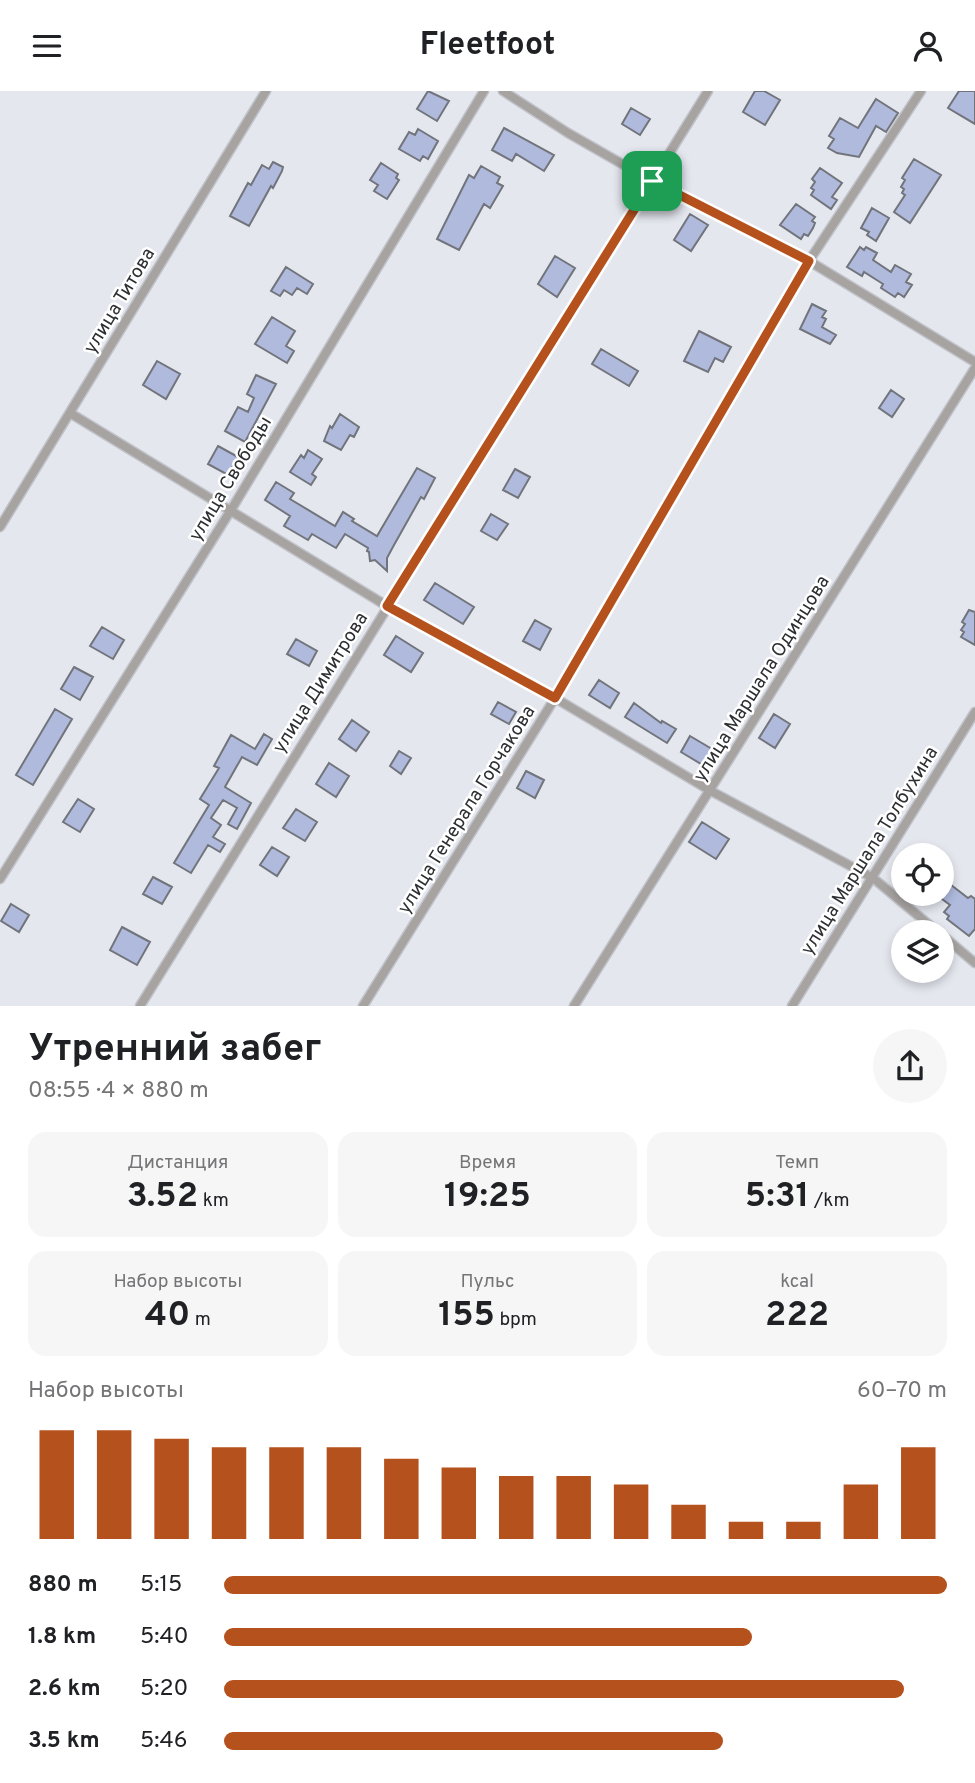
<!DOCTYPE html>
<html lang="ru">
<head>
<meta charset="utf-8">
<style>
	:root { --surface:#fff; --page:#f6f6f6; --text:#202124; --muted:#757577; --accent:#b5511d }
	body { margin:0; font-family:Overpass,sans-serif; background:var(--page); color:var(--text); height:100vh; display:flex; flex-direction:column; font-size:26px; white-space:nowrap }
	* { box-sizing:border-box; margin:0 }
	p { font-size:23px; color:var(--muted) }
	.icon { flex:none; width:38px; height:38px; fill:none; stroke:currentColor; stroke-width:2; stroke-linecap:round; stroke-linejoin:round }
	.map { position:relative; height:915px; overflow:hidden }
	.sheet { display:flex; flex-direction:column; background:var(--surface); flex:1 }
	.sheet>* { flex:none }
	.controls { position:absolute; left:891px; top:752px; display:grid; gap:14px }
	.controls a { display:grid; place-items:center; width:63px; height:63px; border-radius:50%; background:var(--surface); box-shadow:0 4px 10px #0003; font-size:35px }
	.pin { position:absolute; display:grid; place-items:center; width:60px; height:60px; color:#fff; margin:-30px; border-radius:14px; box-shadow:0 4px 10px #0006 }
	.round { display:grid; place-items:center; flex:none; width:74px; height:74px; border-radius:37px; background:var(--page) }
	.head { display:flex; align-items:center; justify-content:space-between; height:119px; padding:0 28px }
	h1 { font-size:38px; font-weight:700; line-height:52px }
	.figures { display:grid; grid-template-columns:repeat(3,1fr); gap:10px; height:119px; padding:7px 28px }
	.figures div { display:grid; align-content:center; border-radius:18px; background:var(--page); text-align:center }
	.figures b { font-size:35px; font-weight:700 }
	.figures small { font-size:19px; font-weight:400 }
	.figures p { font-size:19px }
	.chart { height:196px; padding:14px 28px }
	.chart p { display:flex; justify-content:space-between }
	.chart svg { width:100%; height:126px; margin-top:7px; stroke:var(--accent); stroke-width:6 }
	ul { padding:0 28px; list-style:none; font-size:23px }
	li { display:grid; grid-template-columns:112px 84px 1fr; align-items:center; height:52px }
	li i { height:18px; border-radius:9px; background:var(--accent) }
	header { display:flex; justify-content:space-between; align-items:center; height:91px; padding:0 28px; background:var(--surface); font-size:32px; font-weight:700 }
	.map>svg:first-child { display:block }
	.building { fill:#afbadd; stroke:#72747b; stroke-width:2 }
	.lines { fill:none; stroke-linecap:round; stroke-linejoin:round }
	.street-casing { stroke:#c0c2c9; stroke-width:11 }
	.street { stroke:#a7a3a1; stroke-width:8 }
	.route-casing { stroke:#fff; stroke-width:14 }
	.route { stroke:#b5511d; stroke-width:9 }
	.labels { text-anchor:middle; dominant-baseline:central; stroke-width:5; stroke-linejoin:round; paint-order:stroke }
	.street-label { font-size:19px; fill:#2e2f32; stroke:#fff }
</style>
</head>
<body>
<header><svg class="icon" aria-label="menu" viewBox="0 0 24 24"><path d="M4 6h16M4 12h16M4 18h16"/></svg>Fleetfoot<svg class="icon" aria-label="person" viewBox="0 0 24 24"><circle cx="12" cy="8" r="4"/><path d="M4 21q1-7 8-7t8 7"/></svg></header>
<div class="map">
<svg width="975" height="915" viewBox="0 0 975 915">
	<rect width="100%" height="100%" fill="#e5e7ef"/>
	<!-- building -->
	<path class="building" d="M428,0L449,10L437,30L417,18Z
		M755,0H764L780,9L765,34L743,21Z
		M959,0H975V33L948,17Z
		M876,8L898,22L886,41L876,35L859,66L837,62L828,57L834,48L829,45L840,27L858,37Z
		M631,17L650,28L640,44L622,33Z
		M504,37L554,64L544,80L516,63L512,70L492,59Z
		M418,38L438,50L428,68L423,65L420,70L399,58L409,41L415,44Z
		M914,68L941,84L910,132L894,121L905,104L902,102L904,98L901,96L905,89L902,87Z
		M273,71L283,76L282,80L273,97L271,95L249,135L230,125L248,92L251,94L262,74L269,78Z
		M381,72L398,83L396,87L399,89L387,108L374,100L378,94L370,89Z
		M481,75L500,86L497,92L503,95L490,117L484,113L459,159L437,148L469,84L474,87Z
		M820,77L842,92L832,106L837,109L831,118L811,104L814,99L811,97L815,91L812,88Z
		M796,113L815,126L812,130L815,132L813,137L808,145L804,143L801,148L780,134Z
		M872,117L889,127L876,150L867,144L869,141L861,137Z
		M690,123L708,134L691,160L674,149Z
		M860,156L864,159L866,156L877,162L873,169L891,181L895,174L911,183L906,191L912,194L904,206L898,202L895,206L881,197L883,193L864,181L862,185L847,176Z
		M555,165L575,177L557,206L538,193Z
		M286,176L313,193L307,203L297,197L292,204L284,199L280,205L271,200Z
		M812,213L826,220L822,226L826,228L822,236L836,244L830,253L800,238Z
		M272,226L295,240L286,255L294,260L287,272L255,253Z
		M699,240L731,256L723,271L715,267L708,281L684,270Z
		M601,258L638,280L629,295L592,273Z
		M157,270L180,283L166,308L143,294Z
		M256,284L276,293L245,351L225,340L238,316L248,321L254,307L247,303Z
		M891,299L904,308L892,326L879,317Z
		M340,323L359,336L354,346L350,344L341,359L324,350L330,335L332,337Z
		M218,355L238,366L228,384L208,373Z
		M308,359L322,368L312,383L316,386L311,394L290,381L301,364L304,367Z
		M417,377L435,387L424,408L421,406L394,454L387,467V480L375,469L370,470L369,461L367,460L368,457L345,443L336,457L312,443L308,449L284,435L290,425L265,409L276,391L294,402L290,408L335,435L343,421L354,428L352,430L377,445Z
		M515,378L530,386L518,407L503,399Z
		M491,423L508,433L497,449L481,440Z
		M435,492L474,516L463,533L424,509Z
		M969,519L975,521V554L961,546L964,541L961,539L965,533L962,531Z
		M535,529L551,538L540,559L523,550Z
		M102,536L124,549L113,568L90,555Z
		M396,545L423,562L411,581L384,564Z
		M296,548L317,560L309,575L287,563Z
		M74,576L93,586L80,609L61,598Z
		M599,589L619,602L610,617L589,604Z
		M498,611L516,621L509,633L491,623Z
		M634,612L661,632L662,630L676,638L667,652L625,626Z
		M55,618L72,628L33,694L16,684Z
		M774,623L790,633L775,657L759,647Z
		M352,629L369,641L356,660L339,648Z
		M264,643L272,648L257,674L242,666L225,696L251,712L237,738L228,733L237,717L223,709L211,727L221,734L213,746L225,753L220,761L208,754L191,782L174,772L209,714L200,708L219,677L214,675L231,644L255,658Z
		M690,645L712,658L710,661L713,663L706,676L681,661Z
		M399,660L411,667L401,683L390,675Z
		M329,672L349,685L336,706L316,693Z
		M526,680L544,689L535,707L517,697Z
		M78,708L94,718L80,741L63,731Z
		M296,718L317,731L305,750L283,737Z
		M702,731L729,748L716,768L689,751Z
		M272,756L289,766L277,785L260,774Z
		M153,786L172,796L162,813L143,803Z
		M942,787L968,807L971,805L975,808V838L969,845L947,828L949,825L944,821L950,814L942,808Z
		M11,813L29,824L19,841L1,830Z
		M122,836L150,851L137,874L110,859Z"/>
	<g class="lines">
		<defs>
			<path id="street" d="M503,0L568,42L652,90L809,170L975,271
				M70,322L387,515L555,607L711,700L873,787L939,842
				M0,436L266,0
				M0,788L231,419L484,0
				M942,844L975,872
				M140,915L708,0
				M363,915L555,607L809,170L921,0
				M574,915L975,277
				M792,915L975,621"/>
		</defs>
		<!-- street casing -->
		<use href="#street" class="street-casing"/>
		<!-- street -->
		<use href="#street" class="street"/>
	</g>
	<g class="lines">
		<defs>
			<path id="route" d="M652,90L809,170L555,607L387,515Z"/>
		</defs>
		<!-- route casing -->
		<use href="#route" class="route-casing"/>
		<!-- route -->
		<use href="#route" class="route"/>
	</g>
	<g class="labels">
		<!-- street labels -->
		<g class="street-label">
			<text transform="translate(120 210) rotate(-59)">улица Титова</text>
			<text transform="translate(231 388) rotate(-59)">улица Свободы</text>
			<text transform="translate(762 588) rotate(-58)">улица Маршала Одинцова</text>
			<text transform="translate(321 592) rotate(-58)">улица Димитрова</text>
			<text transform="translate(467 719) rotate(-58)">улица Генерала Горчакова</text>
			<text transform="translate(870 760) rotate(-58)">улица Маршала Толбухина</text>
		</g>
	</g>
</svg>
<div class="controls">
<a><svg class="icon" aria-label="locate" viewBox="0 0 24 24"><circle cx="12" cy="12" r="6"/><path d="M12 2v4M12 18v4M2 12h4M18 12h4"/></svg></a>
<a><svg class="icon" aria-label="layers" viewBox="0 0 24 24"><path d="M12 4l9 5-9 5-9-5zM3 14l9 5 9-5"/></svg></a>
</div>
<div class="pin" style="left:652px;top:90px;background:#1e9e55"><svg class="icon" aria-label="arrive" viewBox="0 0 24 24"><path d="M6 21V4h12l-3 4 3 4H6"/></svg></div>
</div>
<section class="sheet">
<div class="head"><div><h1>Утренний забег</h1><p>08:55 · 4 × 880 m</p></div><a class="round"><svg class="icon" aria-label="share" viewBox="0 0 24 24"><path d="M12 15V3M7 8l5-5 5 5M5 13v7h14v-7"/></svg></a></div>
<div class="figures">
<div><p>Дистанция</p><b>3.52<small> km</small></b></div>
<div><p>Время</p><b>19:25</b></div>
<div><p>Темп</p><b>5:31<small> /km</small></b></div>
</div>
<div class="figures">
<div><p>Набор высоты</p><b>40<small> m</small></b></div>
<div><p>Пульс</p><b>155<small> bpm</small></b></div>
<div><p>kcal</p><b>222</b></div>
</div>
<div class="chart"><p><span>Набор высоты</span>60–70 m</p>
<svg viewBox="0 0 160 44" preserveAspectRatio="none"><path d="M5 44V6M15 44V6M25 44V9M35 44V12M45 44V12M55 44V12M65 44V16M75 44V19M85 44V22M95 44V22M105 44V25M115 44V32M125 44V38M135 44V38M145 44V25M155 44V12"/></svg>
</div>
<ul>
<li><b>880 m</b>5:15<i style="width:100%"></i></li>
<li><b>1.8 km</b>5:40<i style="width:73%"></i></li>
<li><b>2.6 km</b>5:20<i style="width:94%"></i></li>
<li><b>3.5 km</b>5:46<i style="width:69%"></i></li>
</ul>
</section>
</body>
</html>
